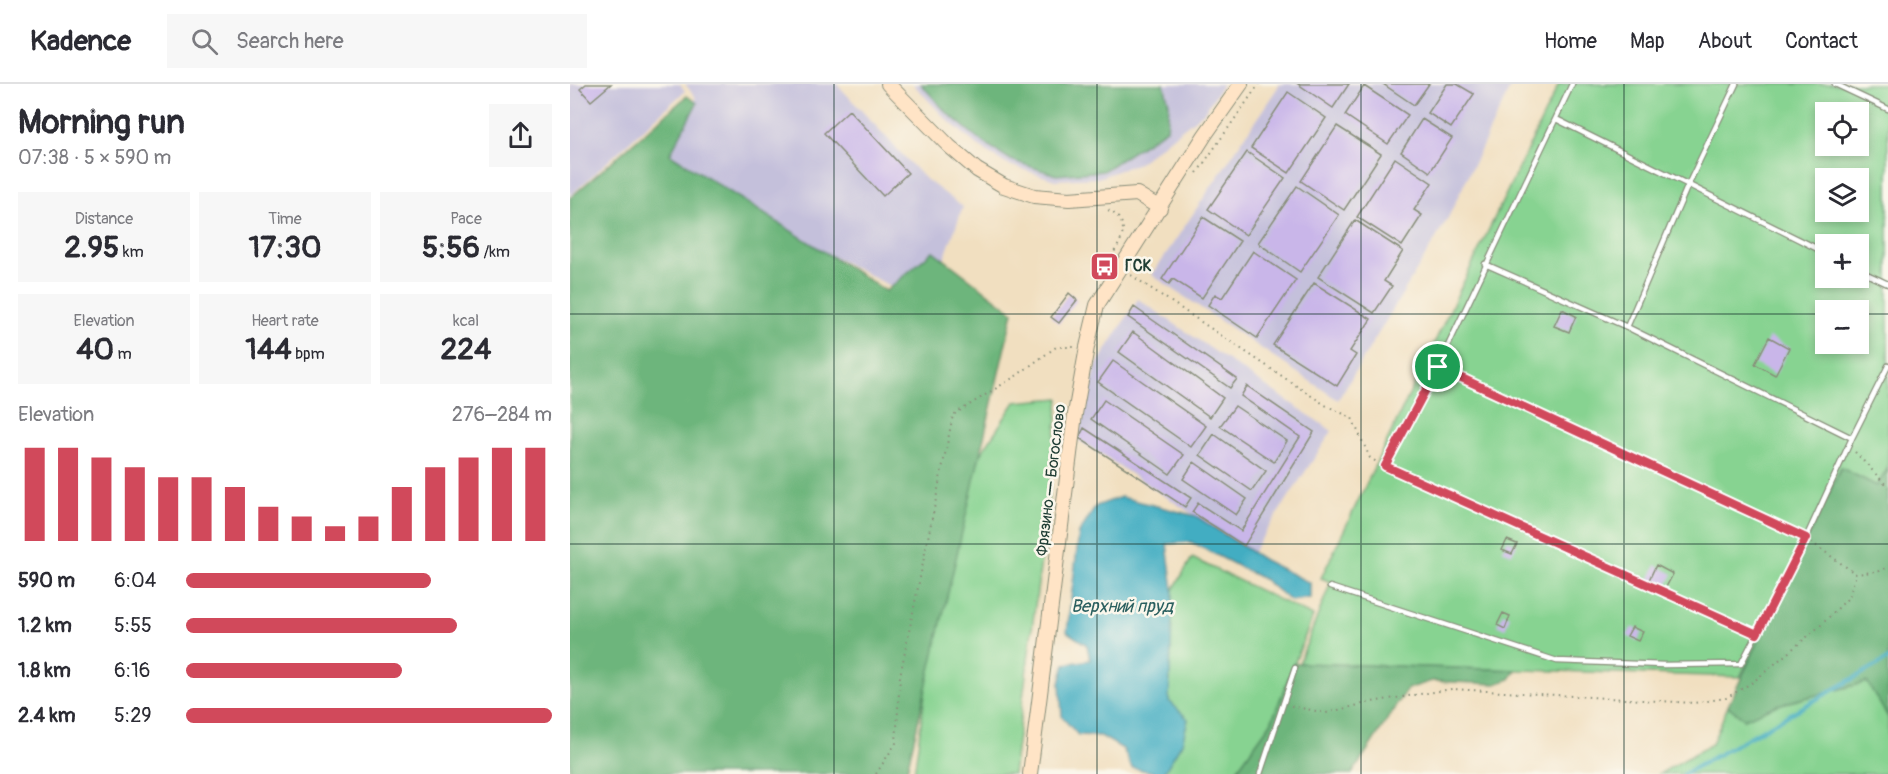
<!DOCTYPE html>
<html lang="en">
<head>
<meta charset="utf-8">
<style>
	:root { --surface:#fff; --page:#f7f7f7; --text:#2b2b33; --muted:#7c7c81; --line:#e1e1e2; --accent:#d1495b }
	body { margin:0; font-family:Pangolin,sans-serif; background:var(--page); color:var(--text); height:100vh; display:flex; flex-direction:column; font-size:22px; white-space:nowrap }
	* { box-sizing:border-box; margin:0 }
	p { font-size:20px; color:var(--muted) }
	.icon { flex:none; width:33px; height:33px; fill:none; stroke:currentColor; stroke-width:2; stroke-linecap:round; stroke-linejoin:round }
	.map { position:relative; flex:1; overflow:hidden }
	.sheet { display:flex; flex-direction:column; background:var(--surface); width:570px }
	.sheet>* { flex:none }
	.tools { position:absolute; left:1245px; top:18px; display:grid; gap:12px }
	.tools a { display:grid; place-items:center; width:54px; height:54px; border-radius:0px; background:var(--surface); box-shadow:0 3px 9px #0003; font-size:30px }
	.pin { position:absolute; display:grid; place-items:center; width:51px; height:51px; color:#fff; margin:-26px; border:3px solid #fff; border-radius:50%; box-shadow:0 2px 6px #0007 }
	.round { display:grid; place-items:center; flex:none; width:63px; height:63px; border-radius:0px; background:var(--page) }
	.summary { display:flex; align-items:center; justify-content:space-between; height:102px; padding:0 18px }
	h1 { font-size:33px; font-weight:700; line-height:45px }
	.stats { display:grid; grid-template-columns:repeat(3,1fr); gap:9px; height:102px; padding:6px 18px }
	.stats div { display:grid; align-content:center; border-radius:0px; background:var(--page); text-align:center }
	.stats b { font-size:30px; font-weight:700 }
	.stats small { font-size:16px; font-weight:400 }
	.stats p { font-size:16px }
	.chart { height:168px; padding:12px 18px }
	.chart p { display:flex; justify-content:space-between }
	.chart svg { width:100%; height:108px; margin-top:6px; stroke:var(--accent); stroke-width:6 }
	ul { padding:0 18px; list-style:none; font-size:20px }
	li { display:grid; grid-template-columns:96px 72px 1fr; align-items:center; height:45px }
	li i { height:15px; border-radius:8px; background:var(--accent) }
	header { display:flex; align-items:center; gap:36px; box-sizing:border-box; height:84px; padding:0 30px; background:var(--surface); border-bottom:2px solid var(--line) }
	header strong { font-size:28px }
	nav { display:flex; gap:33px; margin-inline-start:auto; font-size:21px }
	.search { width:420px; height:54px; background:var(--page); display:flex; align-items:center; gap:15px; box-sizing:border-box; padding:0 21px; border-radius:0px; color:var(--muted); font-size:22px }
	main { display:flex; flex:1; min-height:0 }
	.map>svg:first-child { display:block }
	.industrial { fill:#c4c0db }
	.green { fill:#87d391; stroke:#538862; stroke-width:1.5; fill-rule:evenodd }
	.forest { fill:#6db57b; stroke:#467958; stroke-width:1.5 }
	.water { fill:#43adc2; stroke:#31757b; stroke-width:1.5 }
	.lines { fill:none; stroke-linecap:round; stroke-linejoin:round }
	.stream { stroke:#43adc2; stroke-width:4 }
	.building { fill:#c9b6e9 }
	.lane-casing { stroke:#888e7a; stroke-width:7 }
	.secondary-casing { stroke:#888e7a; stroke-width:16 }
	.path { stroke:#888e7a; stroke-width:2; stroke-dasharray:1.5 4.5; stroke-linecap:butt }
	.lane { stroke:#fff; stroke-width:4.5 }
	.secondary { stroke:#ffe4c6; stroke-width:14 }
	.route-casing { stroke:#fff; stroke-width:12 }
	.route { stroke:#d1495b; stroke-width:8 }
	.grid { fill:none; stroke:#1f3d34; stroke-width:1.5; stroke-opacity:0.55 }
	.labels { text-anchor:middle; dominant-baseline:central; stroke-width:5; stroke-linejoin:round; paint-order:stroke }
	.poi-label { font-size:16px; font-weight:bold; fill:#1f3d34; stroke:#fbf7ec; text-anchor:start }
	.street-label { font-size:16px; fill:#1f3d34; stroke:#fbf7ec }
	.water-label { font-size:18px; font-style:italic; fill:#2a5f5f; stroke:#fbf7ec }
</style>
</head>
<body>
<header>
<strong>Kadence</strong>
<div class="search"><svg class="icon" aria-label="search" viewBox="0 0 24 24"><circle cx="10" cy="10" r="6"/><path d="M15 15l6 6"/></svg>Search here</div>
<nav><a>Home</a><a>Map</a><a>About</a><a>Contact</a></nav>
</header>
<main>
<section class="sheet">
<div class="summary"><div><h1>Morning run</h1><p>07:38 · 5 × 590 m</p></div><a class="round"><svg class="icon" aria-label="share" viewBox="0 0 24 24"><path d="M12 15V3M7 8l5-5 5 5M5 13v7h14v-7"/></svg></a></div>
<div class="stats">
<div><p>Distance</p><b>2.95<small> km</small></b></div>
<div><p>Time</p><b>17:30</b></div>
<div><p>Pace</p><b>5:56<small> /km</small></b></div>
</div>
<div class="stats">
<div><p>Elevation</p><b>40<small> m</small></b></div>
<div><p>Heart rate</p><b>144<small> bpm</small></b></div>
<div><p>kcal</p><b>224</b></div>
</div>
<div class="chart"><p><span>Elevation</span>276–284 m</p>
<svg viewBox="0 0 160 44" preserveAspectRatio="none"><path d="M5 44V6M15 44V6M25 44V10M35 44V14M45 44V18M55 44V18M65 44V22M75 44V30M85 44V34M95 44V38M105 44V34M115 44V22M125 44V14M135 44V10M145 44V6M155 44V6"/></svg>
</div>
<ul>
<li><b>590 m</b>6:04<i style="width:67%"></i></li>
<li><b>1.2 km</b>5:55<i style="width:74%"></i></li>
<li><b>1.8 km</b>6:16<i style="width:59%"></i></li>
<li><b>2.4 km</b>5:29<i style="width:100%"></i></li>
</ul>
</section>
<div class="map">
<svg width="1318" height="690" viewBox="0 0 1318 690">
	<rect width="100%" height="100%" fill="#fbf7ec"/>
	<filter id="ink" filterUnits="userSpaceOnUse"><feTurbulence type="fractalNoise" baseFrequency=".0167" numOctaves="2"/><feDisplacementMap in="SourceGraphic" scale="12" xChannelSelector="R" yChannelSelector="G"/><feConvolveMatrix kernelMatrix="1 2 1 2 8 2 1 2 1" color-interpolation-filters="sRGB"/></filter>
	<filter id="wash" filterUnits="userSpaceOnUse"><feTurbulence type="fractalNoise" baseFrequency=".008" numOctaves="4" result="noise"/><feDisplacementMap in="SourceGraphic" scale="24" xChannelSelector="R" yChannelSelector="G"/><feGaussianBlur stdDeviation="1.35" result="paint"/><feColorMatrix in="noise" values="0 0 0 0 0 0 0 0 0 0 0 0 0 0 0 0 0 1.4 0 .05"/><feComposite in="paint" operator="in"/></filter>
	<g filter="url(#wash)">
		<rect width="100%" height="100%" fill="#f1dfc0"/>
		<!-- industrial -->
		<path class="industrial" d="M0,0H110L115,7L0,112Z
			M115,0H267L353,93L393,123L371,184L334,209L70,73L126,14Z
			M343,0H653L634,28L569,79L528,94L485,96L436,80L408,62L375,34Z
			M710,0H942L877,136L768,316L582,191Z
			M568,215L762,347L682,469L507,355L526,282Z"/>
		<!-- green -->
		<path class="green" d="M989,0H1318V384L1307,402L1271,384L1170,593L729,579L761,498L751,494ZM1256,28H1288V62H1256ZM1256,94H1288V128H1256ZM1256,160H1288V194H1256ZM1256,226H1288V260H1256Z
			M489,314L476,439L443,690H344L358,588L400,386L445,318Z
			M622,474L743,532L701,639L664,690H593L612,659L618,636L599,617L603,506Z
			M1298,598L1318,633V690H1089L1142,660L1158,622L1174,635L1207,621Z"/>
		<!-- forest -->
		<path class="forest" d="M351,0H594L599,20L597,45L533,87L486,91L441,76L410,56L376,28Z
			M117,12L127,19L100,70L316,207L363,167L443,228L336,690H0V114Z
			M1271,384L1307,402L1318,384V633L1297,598L1207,621L1174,635L1158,622Z
			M724,580L729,579L946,586L940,595L926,600L862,597L837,605L782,690H664L701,639Z"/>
		<!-- water -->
		<path class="water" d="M551,413L626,432L694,476L740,499V514L721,517L693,495L621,458L597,460L603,506L599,617L618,635L612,659L593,690L562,684L553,665L531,652L508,651L492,633L490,599L495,580L520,576L517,561L497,548L509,449L526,422Z"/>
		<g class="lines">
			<!-- stream -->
			<path class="stream" d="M1114,690L1318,575"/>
		</g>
		<g id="blocks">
			<!-- building -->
			<path class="building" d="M16,0H41L21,17L10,5Z
				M728,0H779L763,24Z
				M813,0H859L844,21Z
				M877,0H887L904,10L881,44L858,29Z
				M794,2L838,31L818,60L775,31Z
				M718,8L756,34L719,89L681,64Z
				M279,26L338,89L313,112L254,49Z
				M852,35L882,54L860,88L831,68Z
				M767,42L811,70L774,126L731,97Z
				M677,68L715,94L676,151L638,125Z
				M825,74L862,99L844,126L852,131L832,162L787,133Z
				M727,102L769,131L730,188L688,159Z
				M633,133L670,157L632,214L603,195L599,200L592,195Z
				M785,136L833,167L814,197L822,202L804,229L748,193Z
				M683,167L726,196L687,254L638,221L645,210L652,214Z
				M744,199L801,235L780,267L786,271L767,302L703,261Z
				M499,209L507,216L489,239L481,233Z
				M564,223L667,295L660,304L558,233Z
				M992,225L1006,232L999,248L984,242Z
				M563,248L653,314L640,333L549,268Z
				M1199,253L1219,264L1205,291L1185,280Z
				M543,277L636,342L621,363L528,298Z
				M677,302L744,348L674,462L622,428L628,419L671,447L730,353L671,312Z
				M534,316L614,371L600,390L521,335Z
				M665,322L717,357L704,378L650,342Z
				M514,344L621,414L615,423L509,354Z
				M644,350L696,387L682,407L630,371Z
				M624,378L677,415L666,431L613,395Z
				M937,456L947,460L942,470L932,466Z
				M1086,481L1103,490L1095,505L1079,496Z
				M933,529L940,532L935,545L927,541Z
				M1062,543L1073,548L1068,557L1057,552Z"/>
		</g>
	</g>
	<g filter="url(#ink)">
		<use href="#blocks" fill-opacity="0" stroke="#888e7a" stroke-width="1.5"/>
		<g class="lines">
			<defs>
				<path id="lane" d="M1002,0L868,283L815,382L1187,550
					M1265,0L1318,25
					M986,35L1256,169
					M915,180L1057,243L1282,354
					M1288,186L1318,200
					M1057,243L1118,101L1166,0
					M868,283L1236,454
					M760,503L987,577L1094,581L1171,580L1236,454L1282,354L1318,282
					M690,690L725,584"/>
				<path id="secondary" d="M318,0L379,62L407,86L434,102L464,112L499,115L567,110L590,124
					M460,690L505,330L517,263L527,221L635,51L671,0"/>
			</defs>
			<!-- lane casing -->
			<use href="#lane" class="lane-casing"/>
			<!-- secondary casing -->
			<use href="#secondary" class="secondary-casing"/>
			<!-- path -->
			<path class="path" d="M627,89L689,0
				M534,182C547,164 567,141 538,126
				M561,191L755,321L782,334L800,374L807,378
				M1285,368L1318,403
				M1241,458L1286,490L1310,487L1318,483
				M721,622L756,629L801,618L882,605L1124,619L1156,614L1183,598L1250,542L1279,513L1286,490
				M306,690L326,659L330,592L383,331L446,292L486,263H505"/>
			<!-- lane -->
			<use href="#lane" class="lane"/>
			<!-- secondary -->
			<use href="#secondary" class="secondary"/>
		</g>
	</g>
	<g class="lines" filter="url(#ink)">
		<defs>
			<path id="route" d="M868,283L1236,454L1187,550L815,382Z"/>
		</defs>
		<!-- route casing -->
		<use href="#route" class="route-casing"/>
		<!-- route -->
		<use href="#route" class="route"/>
	</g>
	<!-- grid -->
	<path class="grid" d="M264,0V690M527,0V690M791,0V690M1054,0V690M0,230H1256M1288,230H1318M0,460H1318"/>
	<!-- icons -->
	<defs>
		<symbol id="bus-square" viewBox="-11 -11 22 22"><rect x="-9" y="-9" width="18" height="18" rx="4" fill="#d1495b" stroke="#fbf7ec"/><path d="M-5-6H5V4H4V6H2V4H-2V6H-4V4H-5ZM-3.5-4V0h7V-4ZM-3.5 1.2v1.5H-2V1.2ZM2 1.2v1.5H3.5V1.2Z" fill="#fff"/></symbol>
	</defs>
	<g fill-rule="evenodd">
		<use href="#bus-square" x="518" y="166" width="33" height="33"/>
	</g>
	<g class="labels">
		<!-- poi labels -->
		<g class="poi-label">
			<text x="555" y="182">ГСК</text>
		</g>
		<!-- street labels -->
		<g class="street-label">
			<text transform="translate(481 396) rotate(-83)">Фрязино — Богослово</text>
		</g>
		<!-- water labels -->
		<g class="water-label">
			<text x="552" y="522">Верхний пруд</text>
		</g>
	</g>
</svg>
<div class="tools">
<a><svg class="icon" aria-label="locate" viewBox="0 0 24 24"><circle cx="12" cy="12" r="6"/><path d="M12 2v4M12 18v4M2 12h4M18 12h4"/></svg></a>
<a><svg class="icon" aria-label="layers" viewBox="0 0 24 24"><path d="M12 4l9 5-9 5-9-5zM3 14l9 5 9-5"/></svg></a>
<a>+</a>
<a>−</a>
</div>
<div class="pin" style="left:868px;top:283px;background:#1e9e55"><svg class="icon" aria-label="arrive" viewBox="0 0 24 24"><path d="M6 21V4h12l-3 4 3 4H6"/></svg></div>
</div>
</main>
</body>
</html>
